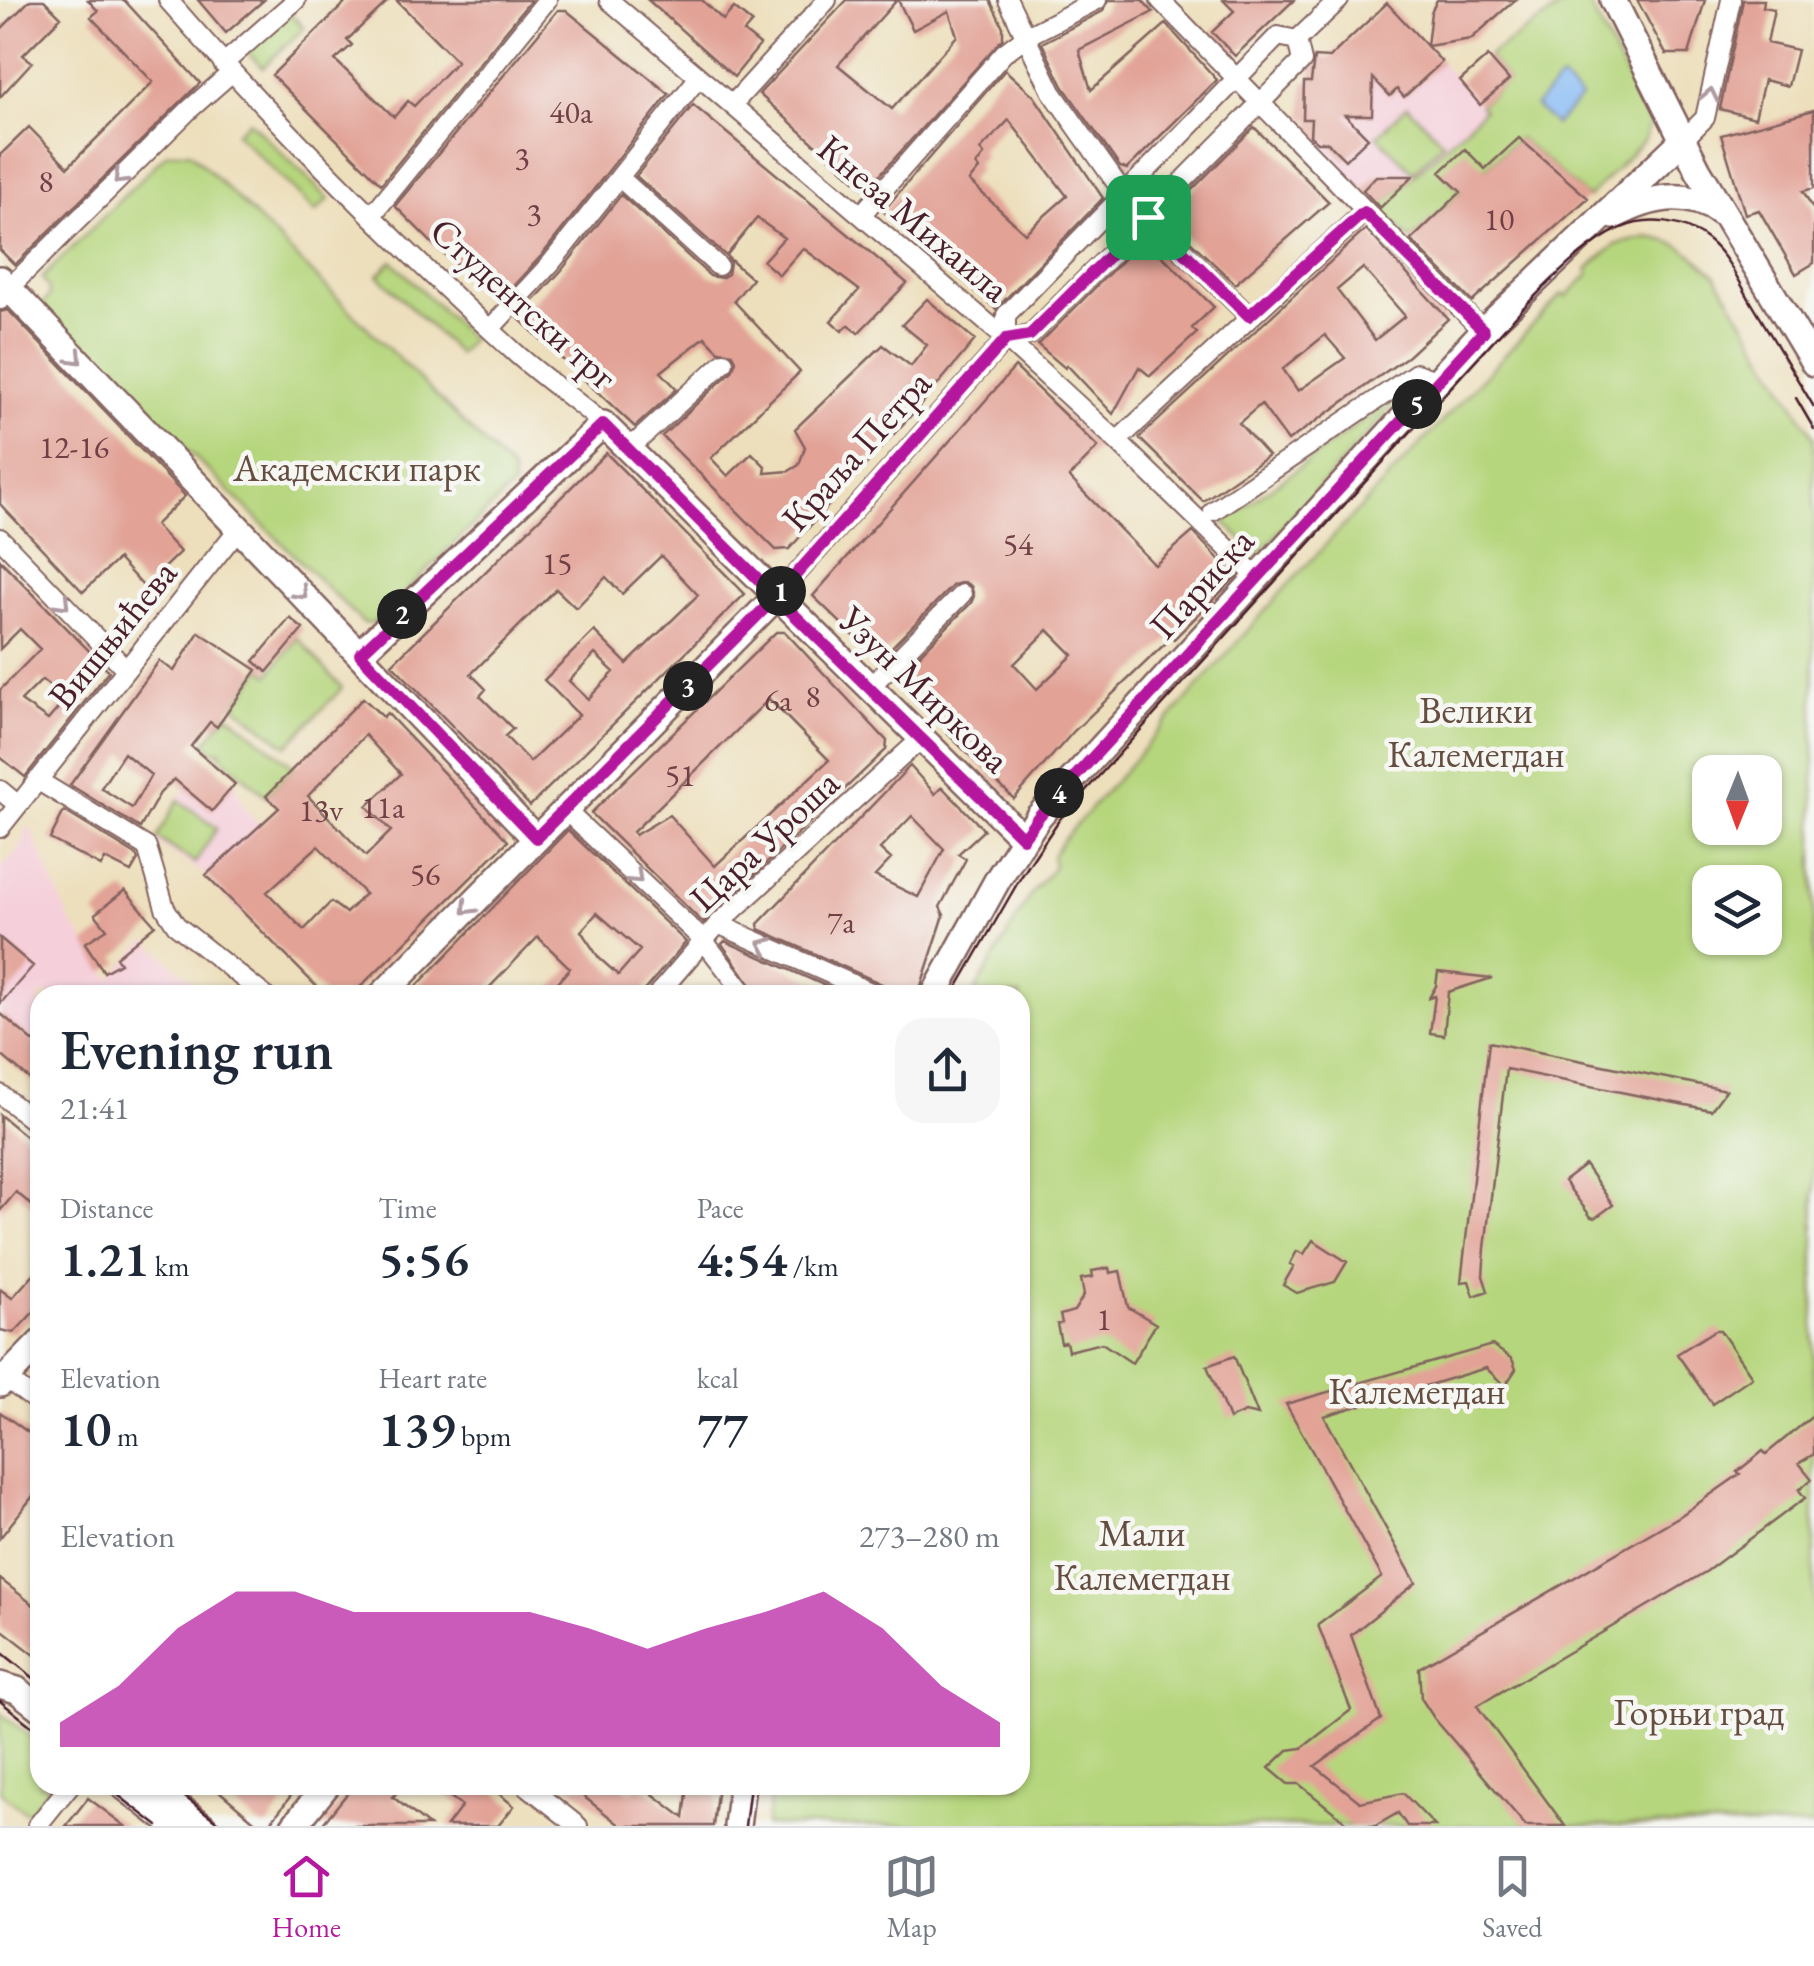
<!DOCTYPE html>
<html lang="en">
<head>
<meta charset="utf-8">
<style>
	:root { --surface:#fff; --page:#f6f6f7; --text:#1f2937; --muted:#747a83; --line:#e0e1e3; --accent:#b5179e }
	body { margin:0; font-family:"EB Garamond",serif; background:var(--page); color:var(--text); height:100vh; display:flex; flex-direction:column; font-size:38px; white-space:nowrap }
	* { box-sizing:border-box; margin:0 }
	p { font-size:32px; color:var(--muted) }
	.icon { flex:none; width:55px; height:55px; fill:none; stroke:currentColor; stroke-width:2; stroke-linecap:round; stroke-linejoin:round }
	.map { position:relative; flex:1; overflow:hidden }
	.side { position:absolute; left:30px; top:985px; width:1000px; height:810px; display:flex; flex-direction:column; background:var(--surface); border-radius:30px; box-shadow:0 2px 8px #0004 }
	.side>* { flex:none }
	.needle { width:65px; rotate:181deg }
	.controls { position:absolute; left:1692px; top:755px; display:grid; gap:20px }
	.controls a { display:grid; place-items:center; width:90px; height:90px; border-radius:20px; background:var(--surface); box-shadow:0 2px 8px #0004; font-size:50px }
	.pin { position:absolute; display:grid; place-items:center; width:85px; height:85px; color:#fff; margin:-42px; border-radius:20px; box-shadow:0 5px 15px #0006 }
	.km { position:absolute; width:50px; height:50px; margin:-25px; border-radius:50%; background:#222; color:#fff; font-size:28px; line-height:50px; text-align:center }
	.round { display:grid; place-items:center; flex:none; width:105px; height:105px; border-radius:30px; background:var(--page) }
	.headline { display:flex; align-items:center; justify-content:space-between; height:170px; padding:0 30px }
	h1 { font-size:55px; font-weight:600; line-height:75px }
	.stats { display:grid; grid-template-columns:repeat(3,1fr); gap:15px; height:170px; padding:10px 30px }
	.stats div { display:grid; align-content:center }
	.stats b { font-size:50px; font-weight:600 }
	.stats small { font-size:28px; font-weight:400 }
	.stats p { font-size:28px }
	.chart { height:280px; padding:20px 30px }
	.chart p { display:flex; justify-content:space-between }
	.chart svg { width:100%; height:180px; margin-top:10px; fill:var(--accent); opacity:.7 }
	.tab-bar { display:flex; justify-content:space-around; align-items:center; height:140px; border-top:2px solid var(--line); background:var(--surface); font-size:28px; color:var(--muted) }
	.tab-bar a { display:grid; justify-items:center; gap:5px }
	.tab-bar .selected { color:var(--accent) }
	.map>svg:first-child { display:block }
	.built { fill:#f5cfda }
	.green { fill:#b6d67d; stroke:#807a54; stroke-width:2.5; fill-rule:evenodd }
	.water { fill:#86bbf5; stroke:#686d90; stroke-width:2.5 }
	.building { fill:#e2a296; fill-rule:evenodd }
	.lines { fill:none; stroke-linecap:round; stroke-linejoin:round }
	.street-casing { stroke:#83625e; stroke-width:22 }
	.secondary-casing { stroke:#83625e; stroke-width:30 }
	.street { stroke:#fff; stroke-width:18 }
	.secondary { stroke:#fff; stroke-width:25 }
	.tram { stroke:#4a1f2b; stroke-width:2.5 }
	.oneway { stroke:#ae9aa0 }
	.route-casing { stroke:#fff; stroke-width:20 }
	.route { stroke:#b5179e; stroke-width:12 }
	.labels { text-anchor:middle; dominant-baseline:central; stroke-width:9; stroke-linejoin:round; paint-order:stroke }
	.number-label { font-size:32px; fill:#704046 }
	.street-label { font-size:38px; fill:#4a1f2b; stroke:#f6f6f2 }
	.park-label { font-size:38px; fill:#654d40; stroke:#f6f6f2 }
</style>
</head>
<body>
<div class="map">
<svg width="1814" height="1826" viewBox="0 0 1814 1826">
	<rect width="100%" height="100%" fill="#f6f6f2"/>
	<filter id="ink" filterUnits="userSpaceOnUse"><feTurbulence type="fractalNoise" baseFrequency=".01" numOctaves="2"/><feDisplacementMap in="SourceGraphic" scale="20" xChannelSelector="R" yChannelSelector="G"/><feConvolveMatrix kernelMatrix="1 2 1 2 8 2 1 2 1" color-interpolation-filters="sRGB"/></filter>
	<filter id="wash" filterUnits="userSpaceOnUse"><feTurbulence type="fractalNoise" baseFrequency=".0048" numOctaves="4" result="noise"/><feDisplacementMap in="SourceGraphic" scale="40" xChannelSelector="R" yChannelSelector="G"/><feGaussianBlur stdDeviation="2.25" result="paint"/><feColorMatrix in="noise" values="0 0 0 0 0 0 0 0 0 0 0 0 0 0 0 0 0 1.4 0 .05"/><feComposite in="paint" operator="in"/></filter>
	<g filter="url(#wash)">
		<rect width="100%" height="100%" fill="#eddfbc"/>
		<!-- built -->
		<path class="built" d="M1387,3L1484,110L1415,174L1378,175L1361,191L1310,143L1311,120L1303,119L1304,82L1311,81L1312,57H1329Z
			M209,761L235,784L246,810L297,866L242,915L206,875L157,843L185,788Z
			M28,823L70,921L111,979L146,940L199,988L192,995H40V1088L0,1054V869L22,846Z"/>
		<!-- green -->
		<path class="green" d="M1572,0H1587L1650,123L1644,140L1588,198L1519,138L1485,169L1441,172L1461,192L1411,240L1379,208L1484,110L1480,105L1508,80L1488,56Z
			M290,13L304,28L263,67L247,52Z
			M1407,106L1443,142L1413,172L1377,136Z
			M249,121L329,199L316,212L236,133Z
			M190,152L512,471L513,486L372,624L363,623L41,306L49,297V289L42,278L167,153Z
			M1648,237C1686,243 1688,252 1716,275L1814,437V1826H766L772,1785H1020V995H973L1031,894L1053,868L1052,856L1062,841L1286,587L1562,294L1566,297L1589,274L1587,269L1615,245ZM1710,772H1765V828H1710ZM1710,882H1765V938H1710Z
			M392,261L471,339L458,354L378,275Z
			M1410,387L1258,555L1224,522Z
			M298,638L342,688L287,746L235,706L261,669L269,675Z
			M228,714L295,767L266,796L220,755L222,752L219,750L216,752L205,743Z
			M178,800L217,828L195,863L157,838Z
			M0,1713L40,1744V1785H51L28,1814L0,1792Z"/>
		<!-- water -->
		<path class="water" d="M1561,79L1581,98L1555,125L1535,106Z"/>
		<g id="blocks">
			<!-- building -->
			<path class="building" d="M30,0H44L61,17L23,55L32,62L0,97V30Z
				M88,0H124L200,83L15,265L0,250V155L29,127L68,167L153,82L91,17L98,11Z
				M198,0H264L226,33Z
				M348,0H389L347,40L352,45L335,60L394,117L408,101L414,106L457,61L396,0H531L381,184L272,75Z
				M648,0H702L723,20L734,8L752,23L744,32L760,45L734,77Z
				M847,0H897L838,65L892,109L957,36L949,11L913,30L898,0H990L1003,27V38L866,190L759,94Z
				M1109,0H1142L1153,12L1079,50L1091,90L1166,24L1217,80L1127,169L1120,167L1063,86L1042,43L1103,11Z
				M1223,0H1294L1235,56L1212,32L1234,11Z
				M1437,0H1515L1471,39L1427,46L1442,62L1404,97L1397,89L1390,96L1373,78L1372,115H1345L1368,138L1345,160L1327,142H1317L1310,136L1311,119H1303L1304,82H1311L1314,57L1329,58L1387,3L1427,46L1431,12Z
				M1637,0H1705L1689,54H1666Z
				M1743,0H1764L1763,7L1774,9L1767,43L1797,50L1788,86L1764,80L1755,118L1720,109Z
				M558,10H566L669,94L542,255L499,301L435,246L395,206Z
				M1488,56L1509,80L1480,105L1460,81Z
				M1005,70L1034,96L1103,198L996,309L953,272L955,269L937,252L934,255L883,211ZM1009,120L1067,196L1025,233L969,181L979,169L976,165L984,155L980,150Z
				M693,105L907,283L858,333L849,325L842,331L831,321L859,290L803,248L779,275L763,261L784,238L757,218L726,256L636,176Z
				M1814,110V188L1803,191L1814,210V263L1796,274L1759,210L1745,214L1721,135Z
				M1254,127L1329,202L1235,284L1165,217Z
				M1519,138L1588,198L1472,302L1411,240L1461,192L1440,172L1465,149L1485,169Z
				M1376,176H1413L1380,208L1363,190Z
				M621,195L710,276L721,278L728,274L730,263L727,257L752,279L734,301L800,372L711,458L728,476L752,453L766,467L765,473L789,471L799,465L805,447L795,429L883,345L911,366L927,345L902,325L927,299L975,340L925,400L789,549L776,550L662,436L732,371L736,360L732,353L719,351L705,337L661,372L677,389L635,427L518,318L561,271Z
				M1366,229L1448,319L1408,356L1288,441L1261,404L1239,423L1268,456L1203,501L1139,438ZM1363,268L1405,316L1375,340L1337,290ZM1325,335L1345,358L1298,391L1283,369Z
				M1144,238L1214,307L1192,328L1197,333L1150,376L1139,367L1113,414L1067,365L1065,368L1038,345Z
				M8,310L185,496L155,525L180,552L144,587L118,559L83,592L0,504V312Z
				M1015,367L1098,447L1069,477L1155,565L1193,532L1236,577L1174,639L1172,637L1074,731L1014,799L948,734L951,731L897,677L971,603L974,596L971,586L964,582L953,585L879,660L813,596ZM1048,630L1073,655L1037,689L1014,664Z
				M606,453L745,594L530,806L392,664ZM661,556L698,595L627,664L594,631L544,680L579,715L530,762L505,736L513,729L480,696L486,689L471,674L556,589L576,608L606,577L622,594ZM595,654L614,672L588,699L569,681Z
				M0,560L109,671L25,777L0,757V690L40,649L20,629L0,649ZM42,680L66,699L48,720L21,701Z
				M290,618L303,629L267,672L254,661Z
				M199,632L257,670L217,727L210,722L191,746L235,784L212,811L174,779L160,793L140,828L70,785L159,661L174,671ZM124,753L151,775L132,808L101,788Z
				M776,632H785L887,741L886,750L703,923L591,813ZM769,699L829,760L715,866L669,815L635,835L633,832Z
				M363,698L383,717L387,713L508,841L352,995H325L206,875L279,808L266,796ZM365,735L401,774L367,806L391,831L366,856L308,796ZM318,846L365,894L346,913L331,902L304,930L267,892Z
				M910,766L935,794L942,787L984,830L958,854L966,859L940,907L944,915L918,995H889L882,984L759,929L758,924ZM912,816L944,849L918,897L875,876L891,859L880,849Z
				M64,811L136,855L138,860L131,872L105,859L101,866L50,839Z
				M568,830L686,942L640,995H547L570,968L538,937L482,995H408ZM597,913L640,950L618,975L599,958L581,931Z
				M125,890L155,925L116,957L120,963L104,972L85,943L107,929L95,914Z
				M0,938L33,966L0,1004Z
				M725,941L846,995H758L722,944Z
				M1438,972L1492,978L1448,992L1444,1035L1430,1033L1435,996L1429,998L1436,986Z
				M0,1013L40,1047V1088L0,1054Z
				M1489,1042L1726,1090L1711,1110L1506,1069L1485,1248L1483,1276L1488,1291L1474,1296L1469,1281L1461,1282Z
				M0,1115L40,1148V1212L16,1192L0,1211Z
				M1585,1165L1613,1205L1595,1218L1591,1217L1564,1181Z
				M1313,1240L1347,1262L1335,1282L1297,1293L1283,1285L1294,1266L1290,1264L1297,1251L1304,1254Z
				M40,1267V1305L14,1333L0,1330V1289L12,1298Z
				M1109,1268L1110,1273L1120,1271L1128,1307L1156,1324L1132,1363L1102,1343L1068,1351L1066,1342L1061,1343L1057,1324L1062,1323L1060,1315L1074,1311L1084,1295L1081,1279L1093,1277L1092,1271Z
				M1715,1330H1720L1752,1377L1712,1404L1677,1354Z
				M1492,1345L1512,1359L1516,1369L1505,1386L1486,1368L1324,1416L1416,1583L1351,1635L1381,1719L1315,1766L1360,1802L1403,1793L1435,1826H1407L1398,1813L1375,1826H1351L1299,1784H1288L1269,1768L1288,1750L1302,1748L1351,1710L1318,1625L1382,1577L1286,1404Z
				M1234,1356L1258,1415L1245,1412L1229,1419L1207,1366Z
				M0,1412L40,1441V1487L0,1538Z
				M1814,1415V1454L1799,1463L1812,1479L1799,1490L1805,1498L1707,1571L1477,1706L1565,1826H1526L1434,1718L1421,1698L1419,1668L1680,1516L1740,1474L1737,1472L1763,1451L1766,1454Z
				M0,1579L40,1610V1659L0,1628Z
				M212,1785H299L268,1826H260Z
				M354,1785H403L393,1797L429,1826H321Z
				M435,1785H488L514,1806L498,1826H447L462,1806Z
				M569,1785H622L631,1792L636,1785H641L684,1818L688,1785H718L713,1826H621Z
				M88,1798L125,1826H66Z"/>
		</g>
	</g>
	<g filter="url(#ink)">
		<use href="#blocks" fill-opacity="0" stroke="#83625e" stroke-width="2.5"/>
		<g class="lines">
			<defs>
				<path id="street" d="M168,0C274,122 390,238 509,347C538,375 573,397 603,424
					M609,0L1006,339L1117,441L1257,577
					M1008,0L1052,92L1124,194L1249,316
					M1160,0L1483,331
					M1297,40L1339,0
					M223,64L296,0
					M732,105L827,0
					M1683,140L1705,118L1731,0
					M620,178L718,266
					M372,215L547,0
					M861,215L1004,53L1025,37L1097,0
					M1,300L8,289L190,109L231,73
					M490,329L551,263L698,78
					M1006,339V315L1278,36L1297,40
					M1117,441L1364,212
					M629,449L724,362
					M1213,511L1416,373L1438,381
					M0,538L125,668
					M776,597L1006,339L1030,335L1302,61L1297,40
					M870,687L962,594
					M37,780L147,847L165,908L176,925L264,995
					M0,790L18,805
					M565,810L704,941L746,995
					M0,828L239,528
					M718,924L877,995
					M657,995L718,924L922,738
					M0,1094L40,1126
					M0,1374L40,1404
					M526,1785L578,1826
					M37,1826L70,1785"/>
				<path id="secondary" d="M1613,0L1698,170L1814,363
					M1614,216C1650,197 1686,188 1721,213
					M0,279L536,839
					M359,654L603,424L1023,838
					M382,995L776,597
					M934,995L998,879L1039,816L1483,331L1683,140
					M0,1384L40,1343
					M0,1685L17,1690L40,1708
					M122,1785L175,1826
					M151,1785L203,1826
					M294,1826L327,1785
					M737,1826L742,1785"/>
			</defs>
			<!-- street casing -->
			<use href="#street" class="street-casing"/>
			<!-- secondary casing -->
			<use href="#secondary" class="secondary-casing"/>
			<!-- street -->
			<use href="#street" class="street"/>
			<!-- secondary -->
			<use href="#secondary" class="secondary"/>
			<!-- tram -->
			<path class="tram" d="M1796,398L1814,429
				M953,995L1021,877L1059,820L1521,310C1551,281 1583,245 1621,228C1649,216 1684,221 1708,240C1727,255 1739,281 1751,302C1772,337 1793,372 1814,407
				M0,1651L40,1683
				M0,1701L40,1733
				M105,1785L158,1826
				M169,1785L223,1826
				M745,1826L750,1785"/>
		</g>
		<!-- one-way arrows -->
		<defs><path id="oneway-chevron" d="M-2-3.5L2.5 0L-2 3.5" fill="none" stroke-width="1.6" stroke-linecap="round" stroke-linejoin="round" transform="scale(2.5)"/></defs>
		<g class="oneway">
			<use href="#oneway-chevron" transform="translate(1710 95) rotate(-78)"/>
			<use href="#oneway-chevron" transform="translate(120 178) rotate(136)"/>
			<use href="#oneway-chevron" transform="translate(76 358) rotate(46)"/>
			<use href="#oneway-chevron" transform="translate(301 593) rotate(46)"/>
			<use href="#oneway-chevron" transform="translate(63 603) rotate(46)"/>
			<use href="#oneway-chevron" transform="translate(636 877) rotate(43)"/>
			<use href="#oneway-chevron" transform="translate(468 908) rotate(134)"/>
			<use href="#oneway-chevron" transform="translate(765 945) rotate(-156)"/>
		</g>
	</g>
	<g class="lines" filter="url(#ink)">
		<defs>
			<path id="route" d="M1148,217L1030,335L1006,339L776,597L603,424L360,654L536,838L776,597L1023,838L1039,816L1484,331L1364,212L1249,316L1148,217"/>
		</defs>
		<!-- route casing -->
		<use href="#route" class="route-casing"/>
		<!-- route -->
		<use href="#route" class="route"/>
	</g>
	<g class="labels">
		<!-- number labels -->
		<g class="number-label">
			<text x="571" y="112">40a</text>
			<text x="522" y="158">3</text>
			<text x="46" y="181">8</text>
			<text x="534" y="214">3</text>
			<text x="1499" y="219">10</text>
			<text x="74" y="447">12-16</text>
			<text x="1018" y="544">54</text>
			<text x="557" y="563">15</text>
			<text x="813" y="696">8</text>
			<text x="778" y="700">6a</text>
			<text x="680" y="775">51</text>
			<text x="383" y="807">11a</text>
			<text x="321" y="810">13v</text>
			<text x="425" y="874">56</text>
			<text x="841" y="922">7a</text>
			<text x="1104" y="1319">1</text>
		</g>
		<!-- street labels -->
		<g class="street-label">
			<text transform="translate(914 218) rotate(40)">Кнеза Михаила</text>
			<text transform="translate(524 303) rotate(42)">Студентски трг</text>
			<text transform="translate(856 450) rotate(-48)">Краља Петра</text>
			<text transform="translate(1201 583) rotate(-48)">Париска</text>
			<text transform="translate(112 634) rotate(-51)">Вишњићева</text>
			<text transform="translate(925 689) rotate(44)">Узун Миркова</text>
			<text transform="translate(764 840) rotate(-43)">Цара Уроша</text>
		</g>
		<!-- park labels -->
		<g class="park-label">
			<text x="357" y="467">Академски парк</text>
			<text x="1476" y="709">Велики<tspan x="1476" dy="44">Калемегдан</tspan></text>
			<text x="1417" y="1390">Калемегдан</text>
			<text x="1142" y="1532">Мали<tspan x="1142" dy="44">Калемегдан</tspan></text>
			<text x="1699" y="1711">Горњи град</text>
		</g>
	</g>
</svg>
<div class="controls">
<a><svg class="needle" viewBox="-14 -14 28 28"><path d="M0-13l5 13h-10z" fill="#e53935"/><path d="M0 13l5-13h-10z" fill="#747a83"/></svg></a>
<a><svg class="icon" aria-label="layers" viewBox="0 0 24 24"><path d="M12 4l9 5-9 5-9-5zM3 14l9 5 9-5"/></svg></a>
</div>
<div class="pin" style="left:1148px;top:217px;background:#1e9e55"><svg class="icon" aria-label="arrive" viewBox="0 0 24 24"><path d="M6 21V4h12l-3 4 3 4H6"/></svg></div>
<b class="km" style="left:781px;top:591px">1</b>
<b class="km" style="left:402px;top:614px">2</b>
<b class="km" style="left:688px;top:686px">3</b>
<b class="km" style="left:1059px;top:793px">4</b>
<b class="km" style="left:1417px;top:404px">5</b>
<section class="side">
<div class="headline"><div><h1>Evening run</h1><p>21:41</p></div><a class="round"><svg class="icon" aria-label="share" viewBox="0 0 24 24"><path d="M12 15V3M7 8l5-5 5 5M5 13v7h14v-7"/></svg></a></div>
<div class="stats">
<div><p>Distance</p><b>1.21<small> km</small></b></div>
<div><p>Time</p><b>5:56</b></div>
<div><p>Pace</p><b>4:54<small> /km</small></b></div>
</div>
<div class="stats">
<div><p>Elevation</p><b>10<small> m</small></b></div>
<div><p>Heart rate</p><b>139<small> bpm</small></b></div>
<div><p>kcal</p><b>77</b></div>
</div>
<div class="chart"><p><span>Elevation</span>273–280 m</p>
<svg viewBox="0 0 160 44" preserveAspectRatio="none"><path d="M0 44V38L10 29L20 15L30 6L40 6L50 11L60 11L70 11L80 11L90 15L100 20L110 15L120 11L130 6L140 15L150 29L160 38V44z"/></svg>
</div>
</section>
</div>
<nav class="tab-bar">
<a class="selected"><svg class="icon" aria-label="home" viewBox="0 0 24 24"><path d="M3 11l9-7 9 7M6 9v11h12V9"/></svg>Home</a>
<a><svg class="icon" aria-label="map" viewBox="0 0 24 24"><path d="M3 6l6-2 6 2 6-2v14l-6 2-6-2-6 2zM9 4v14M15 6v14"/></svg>Map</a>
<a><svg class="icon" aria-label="saved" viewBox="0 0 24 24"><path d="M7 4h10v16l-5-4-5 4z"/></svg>Saved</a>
</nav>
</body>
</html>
